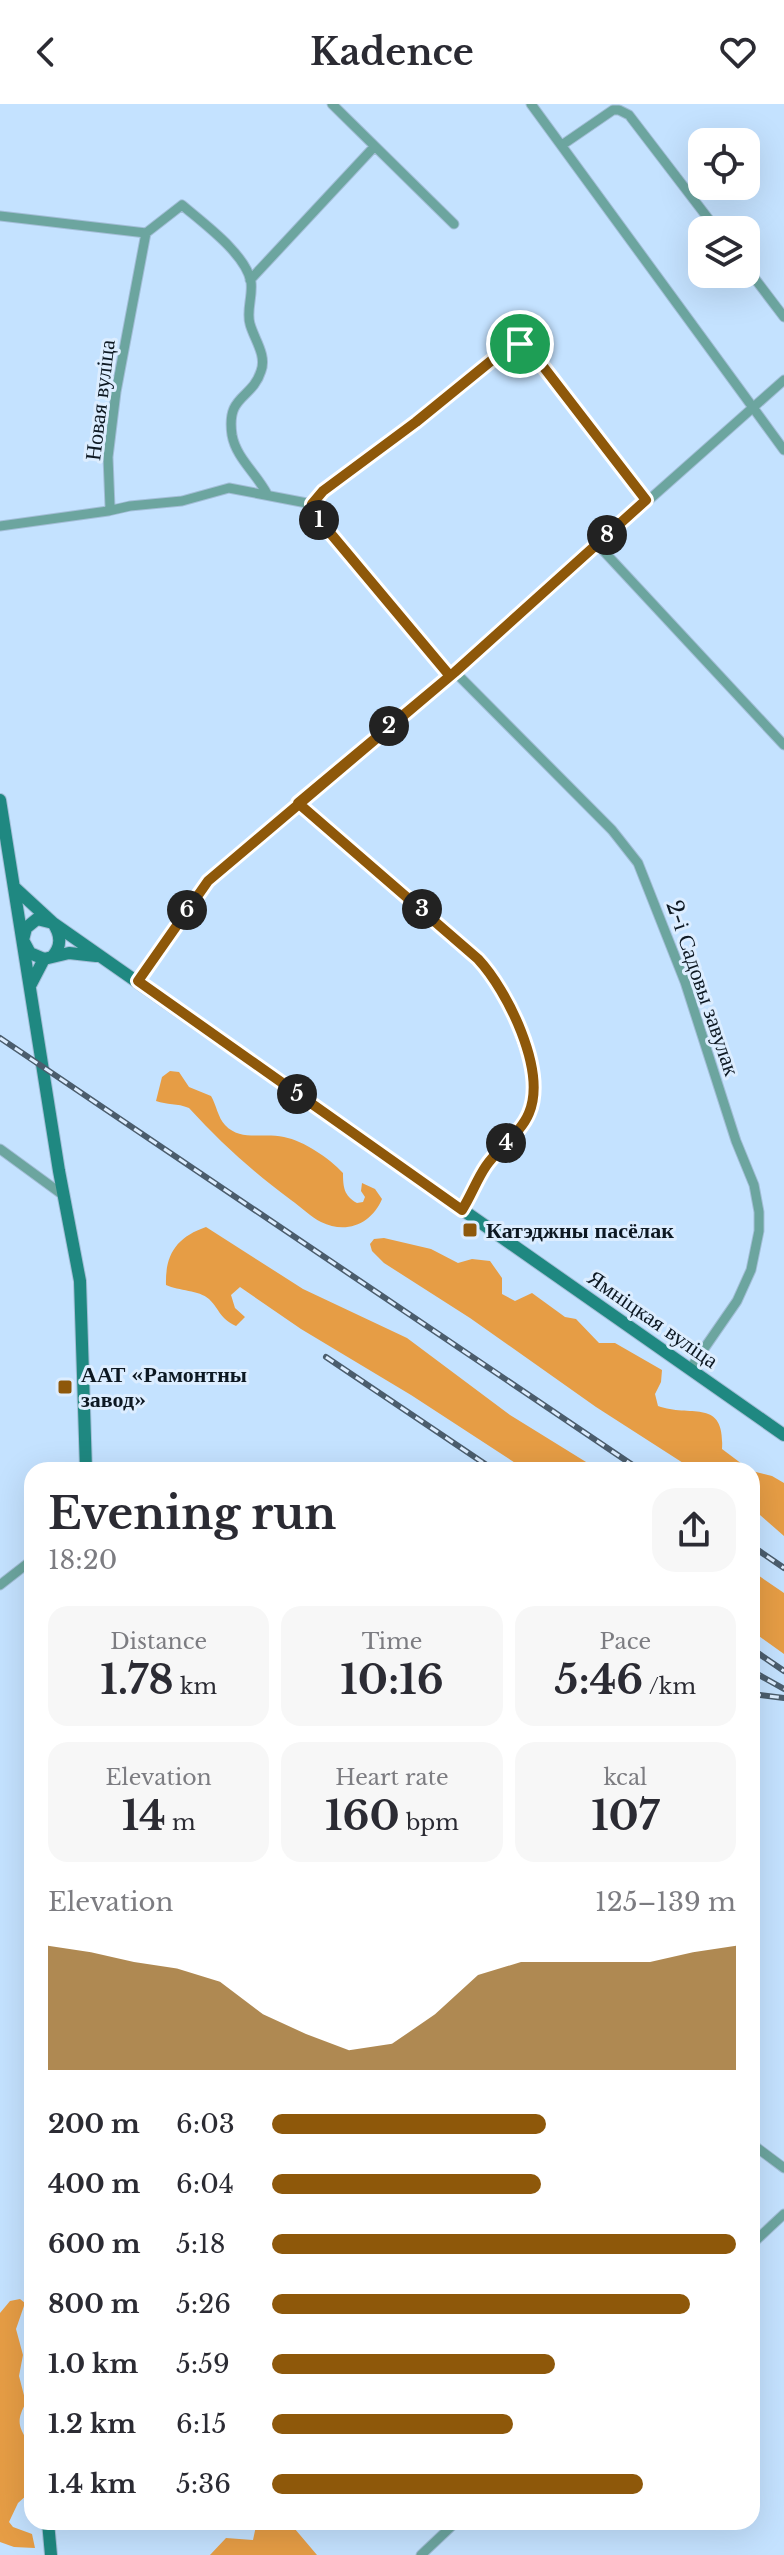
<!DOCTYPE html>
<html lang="en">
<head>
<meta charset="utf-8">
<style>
	:root { --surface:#fff; --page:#f7f7f7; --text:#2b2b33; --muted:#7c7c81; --accent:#8e580a }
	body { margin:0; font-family:"Libre Baskerville",serif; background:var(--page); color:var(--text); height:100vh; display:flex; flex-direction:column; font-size:30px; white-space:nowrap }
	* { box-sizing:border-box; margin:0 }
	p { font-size:26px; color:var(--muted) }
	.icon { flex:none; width:44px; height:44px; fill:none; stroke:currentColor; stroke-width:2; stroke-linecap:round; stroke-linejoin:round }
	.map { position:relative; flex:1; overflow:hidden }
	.details { position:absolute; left:24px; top:1358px; width:736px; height:1068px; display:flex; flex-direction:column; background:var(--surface); border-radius:24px; box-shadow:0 8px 32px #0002 }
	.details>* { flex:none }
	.buttons { position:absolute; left:688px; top:24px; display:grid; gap:16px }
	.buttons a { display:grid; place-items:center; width:72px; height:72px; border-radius:16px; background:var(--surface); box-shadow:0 8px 32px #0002; font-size:40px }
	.pin { position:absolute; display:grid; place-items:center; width:68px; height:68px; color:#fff; margin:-34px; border:4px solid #fff; border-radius:50%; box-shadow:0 2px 8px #0007 }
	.km { position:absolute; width:40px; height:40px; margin:-20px; border-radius:50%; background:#222; color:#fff; font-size:22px; line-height:40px; text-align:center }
	.round { display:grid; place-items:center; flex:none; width:84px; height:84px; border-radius:24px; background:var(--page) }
	.overview { display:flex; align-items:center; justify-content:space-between; height:136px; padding:0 24px }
	h1 { font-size:44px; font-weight:700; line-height:60px }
	.figures { display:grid; grid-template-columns:repeat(3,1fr); gap:12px; height:136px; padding:8px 24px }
	.figures div { display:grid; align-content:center; border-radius:20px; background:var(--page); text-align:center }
	.figures b { font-size:40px; font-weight:700 }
	.figures small { font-size:22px; font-weight:400 }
	.figures p { font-size:22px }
	.chart { height:224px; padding:16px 24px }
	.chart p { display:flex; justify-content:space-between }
	.chart svg { width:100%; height:144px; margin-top:8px; fill:var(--accent); opacity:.7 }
	ul { padding:0 24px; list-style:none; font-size:26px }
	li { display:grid; grid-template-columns:128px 96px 1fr; align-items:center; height:60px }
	li i { height:20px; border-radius:10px; background:var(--accent) }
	header { display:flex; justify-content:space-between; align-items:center; height:104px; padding:0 24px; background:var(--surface); font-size:36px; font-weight:700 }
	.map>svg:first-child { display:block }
	.forest { fill:#e69d45 }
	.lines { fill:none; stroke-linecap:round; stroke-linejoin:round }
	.minor-casing { stroke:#a3bed7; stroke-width:11 }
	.secondary-casing { stroke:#a3bed7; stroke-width:14 }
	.minor { stroke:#6ca59f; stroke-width:9 }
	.secondary { stroke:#1f8881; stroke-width:12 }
	.rail-casing { stroke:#4b5d6d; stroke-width:6 }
	.rail { stroke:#dcedff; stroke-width:3; stroke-dasharray:9; stroke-linecap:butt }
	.route-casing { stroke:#fff; stroke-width:16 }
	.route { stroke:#8e580a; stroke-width:10 }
	.poi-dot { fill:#8e580a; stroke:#dcedff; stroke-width:3 }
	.labels { text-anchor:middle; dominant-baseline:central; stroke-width:6; stroke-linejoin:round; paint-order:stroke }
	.street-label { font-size:22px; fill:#0d1822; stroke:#dcedff }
	.poi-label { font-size:22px; font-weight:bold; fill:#0d1822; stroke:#dcedff; text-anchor:start }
</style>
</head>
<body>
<header><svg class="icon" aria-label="back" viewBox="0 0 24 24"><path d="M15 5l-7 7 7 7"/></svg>Kadence<svg class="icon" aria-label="heart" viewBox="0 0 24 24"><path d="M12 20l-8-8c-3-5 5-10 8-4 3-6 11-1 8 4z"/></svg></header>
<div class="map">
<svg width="784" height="2451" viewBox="0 0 784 2451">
	<rect width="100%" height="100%" fill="#c4e2ff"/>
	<!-- forest -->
	<path class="forest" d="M170,967L179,968L189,983L211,992C216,1000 218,1014 225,1021C241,1038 262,1028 284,1033C304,1037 329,1054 343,1069C343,1083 344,1092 357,1099L363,1098L365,1093L361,1087L362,1079L375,1085L382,1095C372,1119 347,1131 321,1118C311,1113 301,1103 291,1096C253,1068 220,1038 189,1004C177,999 167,1001 156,997L162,973Z
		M206,1123L303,1185L407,1234L510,1311L599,1366H526L411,1291L301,1225L240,1183L231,1191L235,1204L245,1213L236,1222C219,1214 221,1207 209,1195C199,1186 179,1187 166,1181C165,1150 177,1133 206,1123Z
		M384,1134L431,1145L458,1159L472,1155L490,1157L502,1174V1190L515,1197L532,1189L565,1213L576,1215L599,1239H615L662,1266L661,1278L655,1290L658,1302C691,1314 725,1293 722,1345L750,1366H694L596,1303L470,1214L384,1159L372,1147L370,1140L374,1135Z
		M752,1367L772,1372L784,1379V1432L752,1404Z
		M752,1467L784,1489V1550L752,1527Z
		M20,2195L25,2199L16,2225L23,2251L19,2272L26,2299C10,2326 29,2327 30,2352C31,2365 28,2378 28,2390L18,2399L9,2418L13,2423L32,2430L35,2444L14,2443L0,2438V2209L10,2197Z
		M254,2418H289L317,2451H210L226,2434L253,2436L256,2422Z"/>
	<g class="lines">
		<defs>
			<path id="minor" d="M332,0L454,120
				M531,0L784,346
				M562,41L613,6H619L629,11L717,126
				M0,112L146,129L182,101C203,119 246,150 251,178C253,192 246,207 250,220C254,235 267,251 261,267C252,296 226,290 232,331C236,354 257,370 267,390
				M746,163L784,213
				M250,176L374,43
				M312,400L323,387L416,318L502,248C512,240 521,237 531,247L646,396
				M312,400L320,417L450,572
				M108,407L130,402L182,397L229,384L312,400
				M0,422L108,407L110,403L108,353L116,288L146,129
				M597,440L784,641
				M455,568L612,726L638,759L685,878L736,1037L754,1081L759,1108V1127L751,1166L737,1197L690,1265
				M298,699L470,848L491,869L509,899L533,969L534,978L528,1012L485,1063L462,1106
				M138,877L208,777L455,568L784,276
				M0,1045L63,1091
				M0,1481L32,1456
				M752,2040L784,2064
				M752,2140L784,2110
				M421,2451L456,2418"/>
			<path id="secondary" d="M0,696L59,1067L80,1177L86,1366
				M15,784L53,819L784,1331
				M44,855L30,849L23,836L26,824L37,815L53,819C61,831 62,842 52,853
				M31,880L44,855L69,849L96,852
				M32,2020V2037
				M48,2418L51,2451"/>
		</defs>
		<!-- minor casing -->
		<use href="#minor" class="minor-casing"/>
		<!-- secondary casing -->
		<use href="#secondary" class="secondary-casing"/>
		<!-- minor -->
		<use href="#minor" class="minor"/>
		<!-- secondary -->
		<use href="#secondary" class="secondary"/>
		<defs>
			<path id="rail" d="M0,934L640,1366
				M326,1253L494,1366
				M752,1442L784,1464
				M752,1545L784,1567
				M752,1567L784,1585
				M752,1590L784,1594"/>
		</defs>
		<!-- rail casing -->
		<use href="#rail" class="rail-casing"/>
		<!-- rail -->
		<use href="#rail" class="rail"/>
	</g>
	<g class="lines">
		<defs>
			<path id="route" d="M520,240L512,241L502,248L416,318L323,387L312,400L316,412L450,572L298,699L478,855C507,886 547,966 529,1009C521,1029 498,1044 486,1062C477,1075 471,1092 462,1106L138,877L208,777L455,568L646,396L542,261L527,244L520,240"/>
		</defs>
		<!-- route casing -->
		<use href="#route" class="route-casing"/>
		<!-- route -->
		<use href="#route" class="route"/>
	</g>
	<!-- markers -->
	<g class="poi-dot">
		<rect x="462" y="1118" width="16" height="16" rx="4"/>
		<rect x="57" y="1275" width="16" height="16" rx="4"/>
	</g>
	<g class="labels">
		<!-- street labels -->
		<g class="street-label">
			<text transform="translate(100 296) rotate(-83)">Новая вуліца</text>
			<text transform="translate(703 884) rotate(71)">2-і Садовы завулак</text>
			<text transform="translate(653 1215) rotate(35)">Ямніцкая вуліца</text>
		</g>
		<!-- poi labels -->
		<g class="poi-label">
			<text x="486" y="1126">Катэджны пасёлак</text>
			<text x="81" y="1270">ААТ «Рамонтны<tspan x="81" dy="25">завод»</tspan></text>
		</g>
	</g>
</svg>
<div class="buttons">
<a><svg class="icon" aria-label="locate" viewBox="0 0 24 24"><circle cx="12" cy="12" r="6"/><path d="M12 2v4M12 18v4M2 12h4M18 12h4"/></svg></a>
<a><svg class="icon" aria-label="layers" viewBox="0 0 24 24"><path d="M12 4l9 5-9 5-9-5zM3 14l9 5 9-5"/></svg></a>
</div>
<div class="pin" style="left:520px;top:240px;background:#1e9e55"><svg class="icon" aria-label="arrive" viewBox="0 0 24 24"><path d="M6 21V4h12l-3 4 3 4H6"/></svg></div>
<b class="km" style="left:319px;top:416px">1</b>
<b class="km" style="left:389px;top:622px">2</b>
<b class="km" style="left:422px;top:805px">3</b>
<b class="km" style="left:506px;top:1039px">4</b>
<b class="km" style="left:297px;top:990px">5</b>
<b class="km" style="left:187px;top:806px">6</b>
<b class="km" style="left:607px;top:431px">8</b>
<section class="details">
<div class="overview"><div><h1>Evening run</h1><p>18:20</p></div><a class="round"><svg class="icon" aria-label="share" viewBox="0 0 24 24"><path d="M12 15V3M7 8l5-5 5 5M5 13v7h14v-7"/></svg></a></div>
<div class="figures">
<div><p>Distance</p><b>1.78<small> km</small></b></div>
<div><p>Time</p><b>10:16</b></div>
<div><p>Pace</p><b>5:46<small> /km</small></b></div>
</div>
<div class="figures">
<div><p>Elevation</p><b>14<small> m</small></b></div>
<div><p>Heart rate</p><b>160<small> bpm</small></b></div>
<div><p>kcal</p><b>107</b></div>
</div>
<div class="chart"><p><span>Elevation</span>125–139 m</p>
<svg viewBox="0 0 160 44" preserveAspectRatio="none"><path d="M0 44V6L10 8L20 11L30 13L40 17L50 27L60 33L70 38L80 36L90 27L100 15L110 11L120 11L130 11L140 11L150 8L160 6V44z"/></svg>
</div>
<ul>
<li><b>200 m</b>6:03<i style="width:59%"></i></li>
<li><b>400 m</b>6:04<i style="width:58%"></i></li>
<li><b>600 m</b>5:18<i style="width:100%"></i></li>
<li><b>800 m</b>5:26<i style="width:90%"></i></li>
<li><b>1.0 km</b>5:59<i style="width:61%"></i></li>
<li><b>1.2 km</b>6:15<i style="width:52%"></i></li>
<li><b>1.4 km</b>5:36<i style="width:80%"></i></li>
</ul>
</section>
</div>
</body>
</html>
